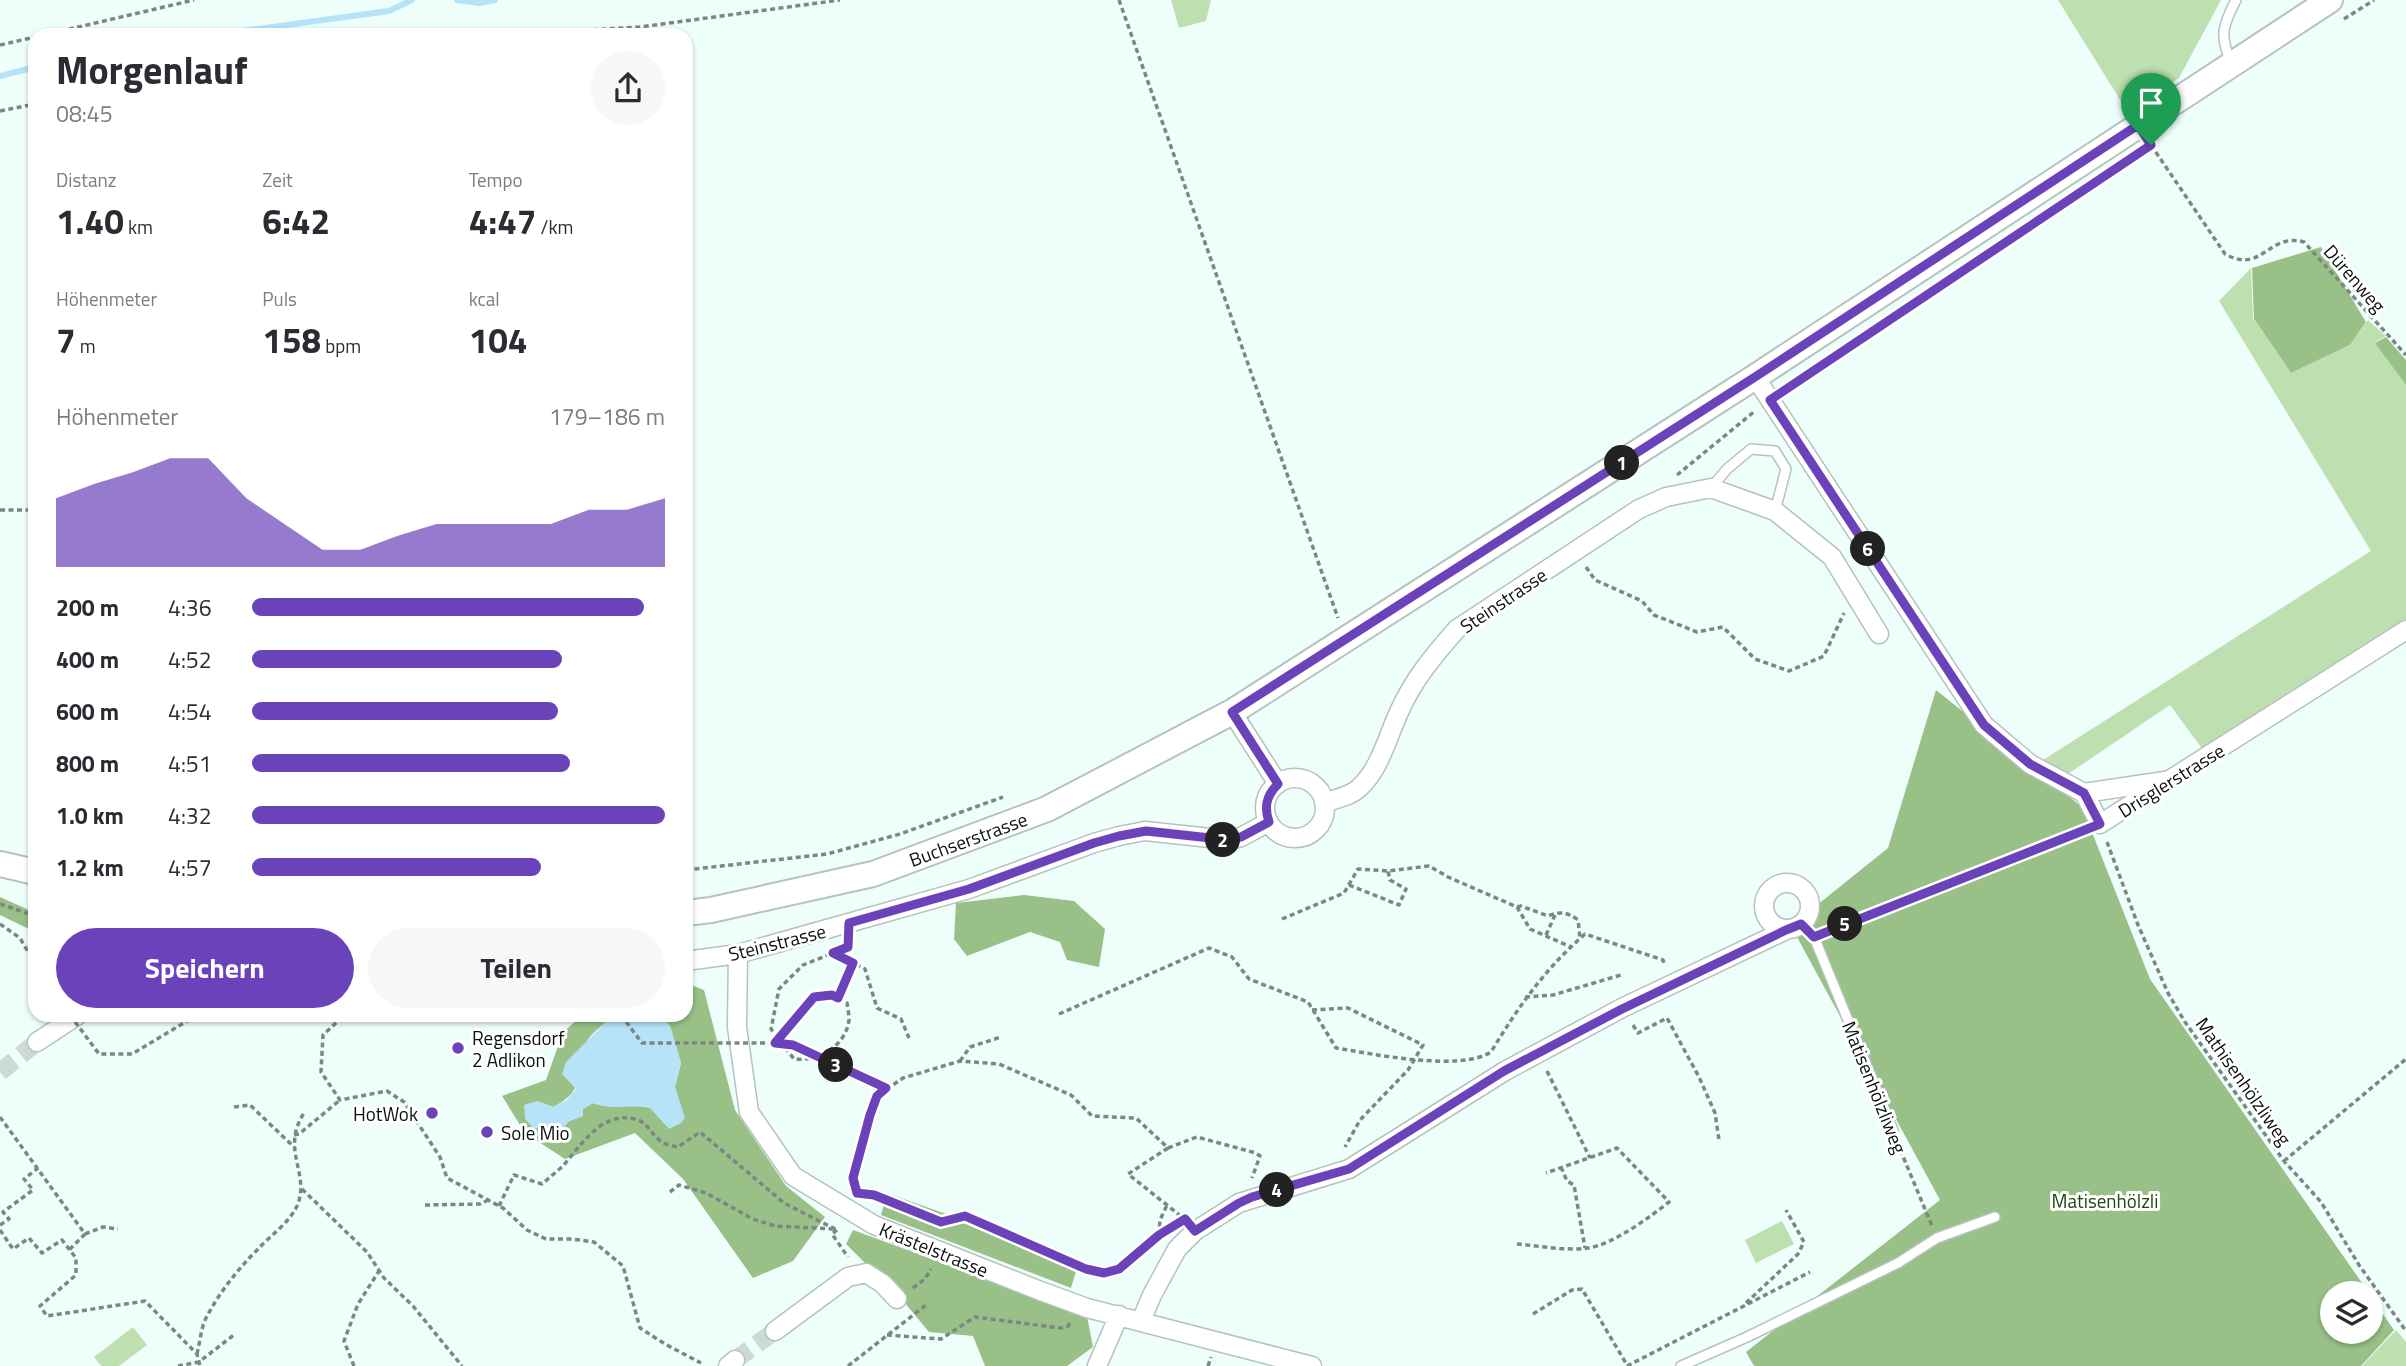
<!DOCTYPE html>
<html lang="de">
<head>
<meta charset="utf-8">
<style>
	:root { --surface:#fff; --page:#f7f7f7; --text:#2b2b33; --muted:#7c7c81; --accent:#6a42ba }
	body { margin:0; font-family:"Titillium Web",sans-serif; background:var(--page); color:var(--text); height:100vh; display:flex; flex-direction:column; font-size:26px; white-space:nowrap }
	* { box-sizing:border-box; margin:0 }
	p { font-size:23px; color:var(--muted) }
	.icon { flex:none; width:38px; height:38px; fill:none; stroke:currentColor; stroke-width:2; stroke-linecap:round; stroke-linejoin:round }
	.map { position:relative; flex:1; overflow:hidden }
	.side { position:absolute; left:28px; top:28px; width:665px; height:994px; display:flex; flex-direction:column; background:var(--surface); border-radius:21px; box-shadow:0 2px 5px #0004 }
	.side>* { flex:none }
	.buttons { position:absolute; left:2320px; top:1281px; display:grid; gap:14px }
	.buttons a { display:grid; place-items:center; width:63px; height:63px; border-radius:50%; background:var(--surface); box-shadow:0 2px 5px #0004; font-size:35px }
	.pin { position:absolute; display:grid; place-items:center; width:60px; height:60px; color:#fff; margin:-72px -30px; border-radius:50% 50% 50% 0; rotate:-45deg; box-shadow:0 0 7px #0007 }
	.pin .icon { rotate:45deg }
	.km { position:absolute; width:35px; height:35px; margin:-18px; border-radius:50%; background:#222; color:#fff; font-size:19px; line-height:35px; text-align:center }
	.round { display:grid; place-items:center; flex:none; width:74px; height:74px; border-radius:37px; background:var(--page) }
	.overview { display:flex; align-items:center; justify-content:space-between; height:119px; padding:0 28px }
	h1 { font-size:38px; font-weight:700; line-height:52px }
	.metrics { display:grid; grid-template-columns:repeat(3,1fr); gap:10px; height:119px; padding:7px 28px }
	.metrics div { display:grid; align-content:center }
	.metrics b { font-size:35px; font-weight:700 }
	.metrics small { font-size:19px; font-weight:400 }
	.metrics p { font-size:19px }
	.chart { height:196px; padding:14px 28px }
	.chart p { display:flex; justify-content:space-between }
	.chart svg { width:100%; height:126px; margin-top:7px; fill:var(--accent); opacity:.7 }
	.action { display:flex; gap:14px; margin-top:auto; padding:14px 28px }
	.action a { flex:1; height:80px; border-radius:42px; background:var(--accent); color:#fff; font-size:28px; font-weight:700; line-height:80px; text-align:center }
	.action a+a { background:var(--page); color:var(--text) }
	ul { padding:0 28px; list-style:none; font-size:23px }
	li { display:grid; grid-template-columns:112px 84px 1fr; align-items:center; height:52px }
	li i { height:18px; border-radius:9px; background:var(--accent) }
	.map>svg:first-child { display:block }
	.green { fill:#bee0b0 }
	.forest { fill:#98c087 }
	.water { fill:#b6e3f7 }
	.lines { fill:none; stroke-linecap:round; stroke-linejoin:round }
	.stream { stroke:#b6e3f7; stroke-width:6 }
	.minor-tunnel { stroke:#ccdad7; stroke-width:18; stroke-dasharray:18 9; stroke-linecap:butt }
	.service-casing { stroke:#b4c3c0; stroke-width:12 }
	.minor-casing { stroke:#b4c3c0; stroke-width:21 }
	.secondary-casing { stroke:#b4c3c0; stroke-width:28 }
	.path { stroke:#7c8784; stroke-width:3.5; stroke-dasharray:5 3.5; stroke-linecap:butt }
	.service { stroke:#fff; stroke-width:9 }
	.minor { stroke:#fff; stroke-width:18 }
	.secondary { stroke:#fff; stroke-width:24 }
	.path-bridge { stroke:#7c8784; stroke-width:3.5; stroke-dasharray:5 3.5; stroke-linecap:butt }
	.route-casing { stroke:#fff; stroke-width:14 }
	.route { stroke:#6a42ba; stroke-width:9 }
	.poi-dot { fill:#6a42ba; stroke:#fff; stroke-width:2.5 }
	.labels { text-anchor:middle; dominant-baseline:central; stroke-width:6; stroke-linejoin:round; paint-order:stroke }
	.street-label { font-size:19px; fill:#0b100f; stroke:#fff }
	.poi-label { font-size:19px; fill:#0b100f; stroke:#fff; text-anchor:start }
	.park-label { font-size:19px; fill:#22470d; stroke:#fff }
</style>
</head>
<body>
<div class="map">
<svg width="2406" height="1366" viewBox="0 0 2406 1366">
	<rect width="100%" height="100%" fill="#eefefa"/>
	<!-- green -->
	<path class="green" d="M1171,0H1211L1206,21L1179,28Z
		M2058,0H2221L2179,78L2127,111Z
		M2251,268L2253,318L2291,373L2350,345L2368,320L2386,336L2375,342L2406,385V624L2206,754L2170,705L2065,776L2043,760L2371,551L2219,301Z
		M1782,1221L1794,1244L1756,1263L1745,1240Z
		M133,1327L147,1345L119,1366H101L94,1357Z
		M2396,1330L2406,1342V1366H2362Z"/>
	<!-- forest -->
	<path class="forest" d="M2321,247L2366,322L2350,345L2291,373L2254,319L2252,268Z
		M2386,337L2406,360V385L2375,343Z
		M1936,690L2082,807L2150,979L2369,1293H2333V1332H2371V1297L2394,1330L2361,1366H1754L1746,1352L1940,1200L1791,926L1888,848Z
		M1024,895L1074,901L1105,929L1099,967L1067,960L1060,942L1030,932L967,956L954,939L956,903Z
		M0,897L29,910L35,915V996L29,986L33,931L0,915Z
		M686,983L704,990L735,1110L786,1186L825,1217L793,1261L753,1278L683,1179L635,1133L565,1159L525,1133L502,1096L546,1080L563,1032L583,1015H613C606,1024 591,1032 586,1043C574,1072 588,1090 553,1107L537,1101L533,1128L562,1129L569,1121L583,1116V1109L593,1103C610,1109 619,1105 636,1106C653,1107 669,1113 684,1118L675,1087L681,1063L670,1026L659,1015H686Z
		M887,1193L1079,1261L1071,1288L881,1215Z
		M853,1230L1087,1316L1093,1347L1067,1366H985L973,1336L929,1332L904,1302L846,1244Z"/>
	<!-- water -->
	<path class="water" d="M613,1015H659L670,1026L681,1063L675,1087L685,1118L681,1123L669,1129L649,1107C629,1105 611,1110 593,1103L583,1109V1116L569,1121L562,1129L533,1128L525,1119L524,1105L537,1101L553,1107L567,1100L576,1089L562,1074L566,1062Z"/>
	<g class="lines">
		<!-- stream -->
		<path class="stream" d="M457,0L479,3L495,0
			M213,35L389,11L412,0
			M0,76L35,67"/>
		<!-- minor-tunnel -->
		<path class="minor-tunnel" d="M0,1072L37,1042
			M735,1360L775,1331"/>
		<defs>
			<path id="service" d="M2231,62C2219,35 2223,25 2236,0
				M1711,488L1727,469L1751,449L1775,451L1786,469L1775,511
				M1814,937L1893,1130
				M1681,1366L1747,1337L1898,1263L1937,1238L1995,1217"/>
			<path id="minor" d="M1755,377L1984,725L2030,764L2084,793L2100,824L2406,630
				M1232,712L1278,784
				M1265 808a30 30 0 1 1 60 0a30 30 0 1 1-60 0Z
				M2084,793L2165,781
				M1324,803C1335,799 1351,796 1359,788C1380,769 1387,738 1399,712C1413,680 1434,655 1457,629L1639,509L1666,497L1711,488L1775,511L1832,557L1879,634
				M1764 906a23 23 0 1 1 46 0a23 23 0 1 1-46 0Z
				M738,954L737,1027L749,1112L793,1176L874,1225L1038,1290L1087,1308L1312,1366
				M686,961L738,954L969,889L1094,843L1119,836L1145,831L1229,840L1241,837L1269,822
				M37,1042L78,1015
				M1141,1321L1152,1295L1177,1249L1195,1231L1239,1203L1349,1169L1505,1071L1622,1008L1786,930
				M775,1331L848,1277L866,1273L883,1284L897,1299
				M728,1366L735,1360
				M1097,1366L1119,1315"/>
			<path id="secondary" d="M0,864L35,872
				M686,913L711,910L873,874L1047,809L1232,712L1755,377L2330,0"/>
		</defs>
		<!-- service casing -->
		<use href="#service" class="service-casing"/>
		<!-- minor casing -->
		<use href="#minor" class="minor-casing"/>
		<!-- secondary casing -->
		<use href="#secondary" class="secondary-casing"/>
		<!-- path -->
		<path class="path" d="M1119,0L1338,618
			M2344,19L2374,0
			M44,35L194,0
			M508,35L640,27L840,0
			M0,45L35,37
			M0,111L35,104
			M2151,145L2225,254C2262,275 2268,232 2304,242L2406,355
			M1784,390L1911,304
			M1677,475L1755,411
			M0,510H35
			M1586,567L1595,580L1642,601L1654,615L1697,632L1723,627L1755,659L1789,671L1824,656L1844,613
			M2107,842L2138,925L2168,993L2185,1022L2284,1161L2321,1202L2359,1265L2406,1331
			M686,870L827,854L900,834L1003,797
			M1349,885L1399,905L1406,889L1390,880L1388,871
			M0,904L35,916
			M1517,907L1521,906L1548,916C1560,911 1567,912 1578,920L1580,938
			M1282,919L1344,893L1358,869L1388,871L1429,866L1448,877L1517,907L1530,929L1571,947
			M0,924L20,938L35,964
			M1828,931L2082,831
			M1546,935L1555,915
			M833,953L865,969L877,1008L901,1019L909,1038
			M814,997L832,995L847,1003C848,1009 849,1015 849,1020C846,1046 818,1062 794,1059L771,1029L779,989L803,965L848,947V943
			M1525,997L1553,995L1621,975
			M838,998L854,963
			M1312,1010L1348,1008L1423,1045L1408,1070L1360,1120L1345,1147
			M1059,1014L1209,948L1232,957L1249,979L1308,1002L1336,1048C1373,1054 1460,1072 1491,1052C1519,1006 1544,970 1585,934L1663,960L1665,966
			M338,1015V1021L323,1035L321,1072L340,1100L387,1091L404,1102L440,1157L447,1178L503,1208L527,1230L546,1239H572L594,1242L623,1266L640,1328L665,1344L701,1363
			M1633,1025L1638,1033L1667,1018L1699,1077L1715,1113L1719,1140
			M960,1061L970,1047L1001,1037
			M1547,1071L1590,1158
			M234,1107L250,1105L294,1147
			M0,1117L85,1234L69,1250
			M294,1135L299,1134L340,1100
			M1897,1142L1932,1226
			M1168,1148L1197,1137L1256,1153L1260,1156L1252,1178
			M2284,1161L2406,1059
			M1561,1167L1567,1181L1574,1185L1585,1248
			M302,1189L367,1252L384,1278L413,1306L462,1366
			M856,1191L853,1178L870,1115L877,1096L903,1078L960,1061L999,1064L1071,1095L1092,1116L1136,1118L1168,1148L1128,1174L1182,1217
			M670,1192L679,1185L706,1193L753,1219L775,1226L835,1229
			M863,1194L874,1195L941,1222L966,1215L1086,1269L1104,1273L1119,1269L1165,1231
			M425,1205L480,1204L488,1200
			M499,1206L514,1175L542,1184C549,1178 556,1172 563,1166C581,1145 604,1108 638,1120C649,1124 652,1136 662,1142C666,1145 673,1146 678,1147L700,1132L784,1203L837,1230
			M0,1225L9,1219L3,1212L33,1190L24,1179L38,1168
			M0,1230L13,1249L29,1238L42,1253L62,1240L76,1258V1275L40,1306L47,1316L145,1301L197,1354L200,1366
			M837,1230L832,1234L848,1257
			M85,1234L103,1227L118,1229
			M1159,1235L1160,1220L1167,1205
			M1517,1244C1540,1246 1565,1251 1588,1248C1612,1245 1650,1217 1669,1202L1617,1148L1546,1173
			M913,1288L925,1279L931,1269
			M1746,1303L1798,1254L1804,1242L1786,1210
			M1533,1314L1572,1290L1582,1289L1627,1365
			M887,1335L941,1339L975,1317L1060,1328L1068,1326L1071,1321
			M197,1354C200,1342 201,1328 206,1318C219,1293 238,1269 258,1249C270,1236 289,1223 297,1206C311,1174 280,1150 304,1113
			M178,1366L199,1362L235,1334
			M354,1366L344,1341L358,1304L379,1271
			M848,1366L926,1305
			M1208,1366L1211,1357
			M1627,1366L1810,1272"/>
		<!-- service -->
		<use href="#service" class="service"/>
		<!-- minor -->
		<use href="#minor" class="minor"/>
		<!-- secondary -->
		<use href="#secondary" class="secondary"/>
		<!-- path-bridge -->
		<path class="path-bridge" d="M70,1015L99,1054H132L197,1015
			M621,1015L642,1043H775L814,997
			M775,1043L793,1045L886,1088"/>
	</g>
	<g class="lines">
		<defs>
			<path id="route" d="M2138,125L2151,145L1770,400L1984,725L2030,764L2084,793L2100,824L1814,937L1801,924L1786,930L1622,1009L1504,1071L1349,1169L1252,1197L1239,1203L1195,1231L1185,1219L1159,1235L1119,1269L1104,1273L1086,1269L965,1216L941,1222L874,1195L857,1193L853,1178L870,1115L877,1096L886,1088L793,1045L775,1043L814,997L832,995L838,998L853,963L833,953L848,947L849,923L969,889L1094,843L1119,836L1146,831L1229,840L1241,837L1269,822C1264,807 1266,796 1278,784L1232,712L1755,377Z"/>
		</defs>
		<!-- route casing -->
		<use href="#route" class="route-casing"/>
		<!-- route -->
		<use href="#route" class="route"/>
	</g>
	<!-- markers -->
	<g class="poi-dot">
		<circle cx="458" cy="1048" r="7"/>
		<circle cx="432" cy="1113" r="7"/>
		<circle cx="487" cy="1132" r="7"/>
	</g>
	<g class="labels">
		<!-- street labels -->
		<g class="street-label">
			<text transform="translate(2355 278) rotate(49)">Dürenweg</text>
			<text transform="translate(1503 600) rotate(-34)">Steinstrasse</text>
			<text transform="translate(2171 780) rotate(-32)">Drisglerstrasse</text>
			<text transform="translate(968 839) rotate(-20)">Buchserstrasse</text>
			<text transform="translate(777 942) rotate(-14)">Steinstrasse</text>
			<text transform="translate(2244 1081) rotate(55)">Mathisenhölzliweg</text>
			<text transform="translate(1875 1087) rotate(68)">Matisenhölzliweg</text>
			<text transform="translate(934 1249) rotate(22)">Krästelstrasse</text>
		</g>
		<!-- poi labels -->
		<g class="poi-label">
			<text x="472" y="1037">Regensdorf<tspan x="472" dy="22">2 Adlikon</tspan></text>
			<text x="418" y="1113" text-anchor="end">HotWok</text>
			<text x="501" y="1132">Sole Mio</text>
		</g>
		<!-- park labels -->
		<g class="park-label">
			<text x="2105" y="1200">Matisenhölzli</text>
		</g>
	</g>
</svg>
<div class="buttons">
<a><svg class="icon" aria-label="layers" viewBox="0 0 24 24"><path d="M12 4l9 5-9 5-9-5zM3 14l9 5 9-5"/></svg></a>
</div>
<div class="pin" style="left:2151px;top:145px;background:#1e9e55"><svg class="icon" aria-label="arrive" viewBox="0 0 24 24"><path d="M6 21V4h12l-3 4 3 4H6"/></svg></div>
<b class="km" style="left:1622px;top:463px">1</b>
<b class="km" style="left:1223px;top:840px">2</b>
<b class="km" style="left:836px;top:1065px">3</b>
<b class="km" style="left:1277px;top:1190px">4</b>
<b class="km" style="left:1845px;top:924px">5</b>
<b class="km" style="left:1868px;top:549px">6</b>
<section class="side">
<div class="overview"><div><h1>Morgenlauf</h1><p>08:45</p></div><a class="round"><svg class="icon" aria-label="share" viewBox="0 0 24 24"><path d="M12 15V3M7 8l5-5 5 5M5 13v7h14v-7"/></svg></a></div>
<div class="metrics">
<div><p>Distanz</p><b>1.40<small> km</small></b></div>
<div><p>Zeit</p><b>6:42</b></div>
<div><p>Tempo</p><b>4:47<small> /km</small></b></div>
</div>
<div class="metrics">
<div><p>Höhenmeter</p><b>7<small> m</small></b></div>
<div><p>Puls</p><b>158<small> bpm</small></b></div>
<div><p>kcal</p><b>104</b></div>
</div>
<div class="chart"><p><span>Höhenmeter</span>179–186 m</p>
<svg viewBox="0 0 160 44" preserveAspectRatio="none"><path d="M0 44V20L10 15L20 11L30 6L40 6L50 20L60 29L70 38L80 38L90 33L100 29L110 29L120 29L130 29L140 24L150 24L160 20V44z"/></svg>
</div>
<ul>
<li><b>200 m</b>4:36<i style="width:95%"></i></li>
<li><b>400 m</b>4:52<i style="width:75%"></i></li>
<li><b>600 m</b>4:54<i style="width:74%"></i></li>
<li><b>800 m</b>4:51<i style="width:77%"></i></li>
<li><b>1.0 km</b>4:32<i style="width:100%"></i></li>
<li><b>1.2 km</b>4:57<i style="width:70%"></i></li>
</ul>
<div class="action"><a>Speichern</a><a>Teilen</a></div>
</section>
</div>
</body>
</html>
